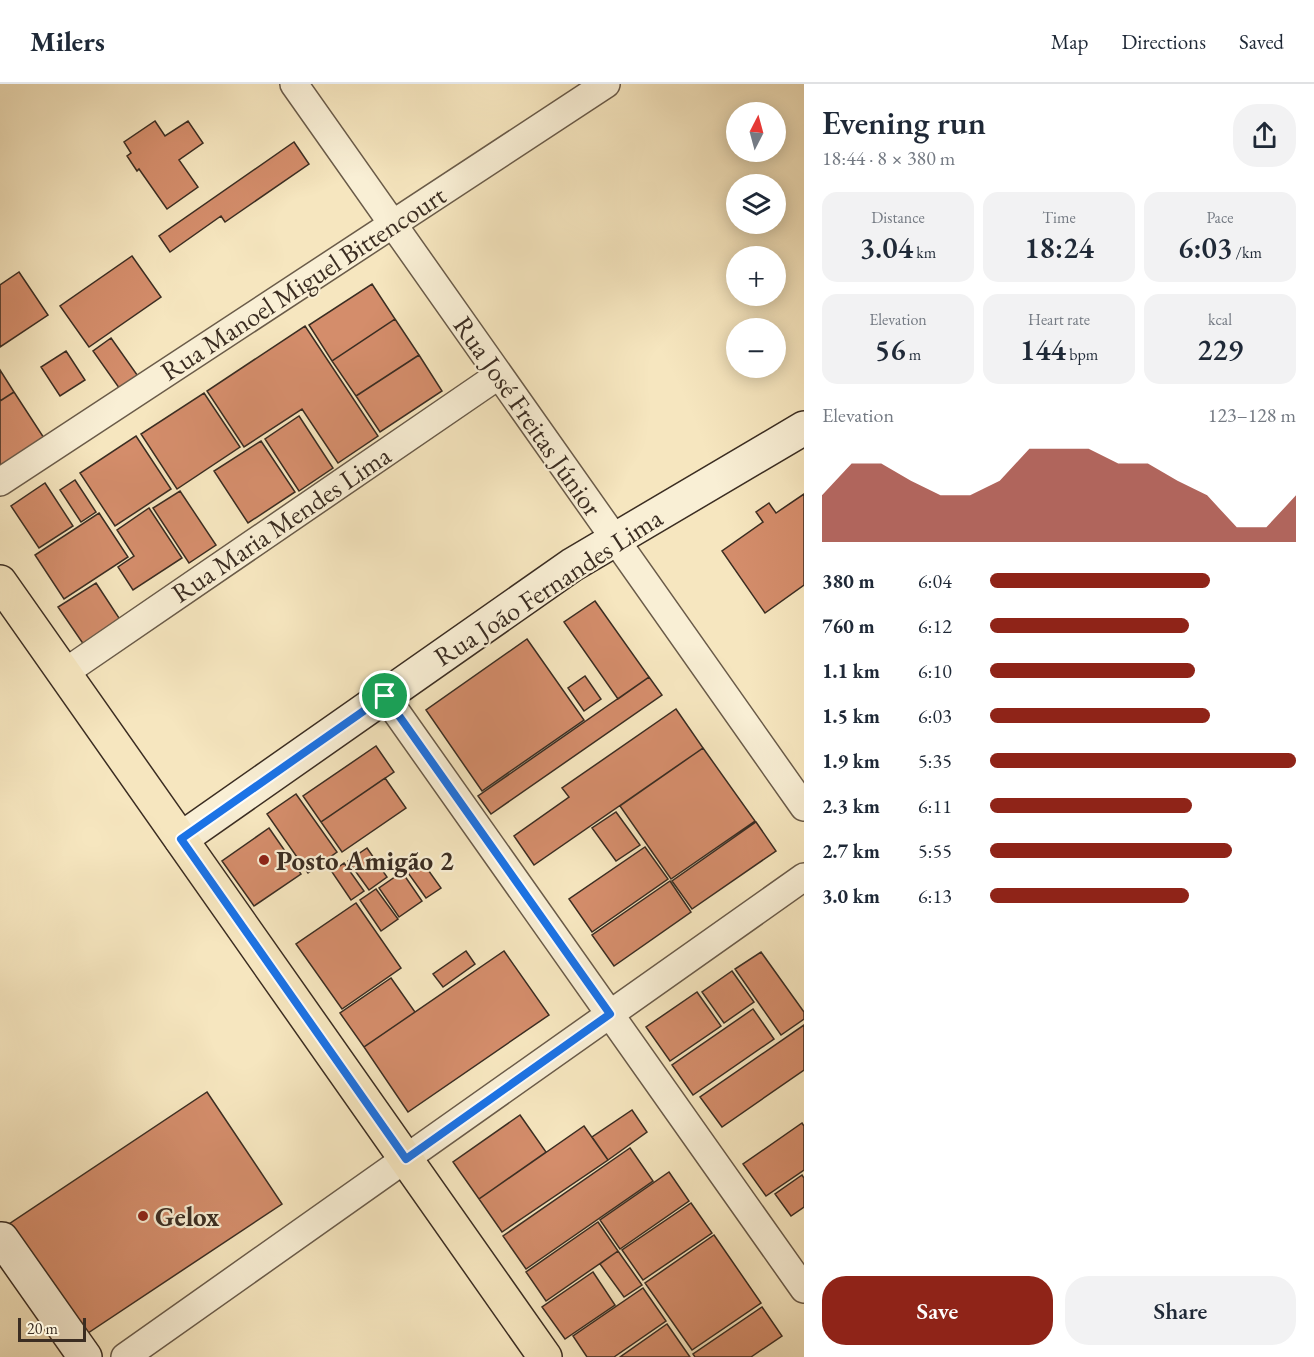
<!DOCTYPE html>
<html lang="en">
<head>
<meta charset="utf-8">
<style>
	:root { --surface:#fff; --page:#f2f2f3; --text:#1f2937; --muted:#747a83; --line:#e0e1e3; --accent:#8f2418 }
	body { margin:0; font-family:"EB Garamond",serif; background:var(--page); color:var(--text); height:100vh; display:flex; flex-direction:column; font-size:22px; white-space:nowrap }
	* { box-sizing:border-box; margin:0 }
	p { font-size:20px; color:var(--muted) }
	.icon { flex:none; width:33px; height:33px; fill:none; stroke:currentColor; stroke-width:2; stroke-linecap:round; stroke-linejoin:round }
	.map { position:relative; flex:1; overflow:hidden }
	.drawer { display:flex; flex-direction:column; background:var(--surface); width:510px }
	.drawer>* { flex:none }
	.needle { width:39px; rotate:6deg }
	.controls { position:absolute; left:726px; top:18px; display:grid; gap:12px }
	.controls a { display:grid; place-items:center; width:60px; height:60px; border-radius:50%; background:var(--surface); box-shadow:0 3px 15px #0003; font-size:30px }
	.scale { position:absolute; left:18px; bottom:15px; width:68px; box-sizing:border-box; padding-left:6px; border:3px solid #3b2d22; border-top:0; font-size:16px; line-height:21px; white-space:nowrap; color:#3b2d22; -webkit-text-stroke:4px #f9efd5; paint-order:stroke }
	.pin { position:absolute; display:grid; place-items:center; width:51px; height:51px; color:#fff; margin:-26px; border:3px solid #fff; border-radius:50%; box-shadow:0 2px 6px #0007 }
	.round { display:grid; place-items:center; flex:none; width:63px; height:63px; border-radius:24px; background:var(--page) }
	.headline { display:flex; align-items:center; justify-content:space-between; height:102px; padding:0 18px }
	h1 { font-size:33px; font-weight:600; line-height:45px }
	.figures { display:grid; grid-template-columns:repeat(3,1fr); gap:9px; height:102px; padding:6px 18px }
	.figures div { display:grid; align-content:center; border-radius:15px; background:var(--page); text-align:center }
	.figures b { font-size:30px; font-weight:600 }
	.figures small { font-size:16px; font-weight:400 }
	.figures p { font-size:16px }
	.chart { height:168px; padding:12px 18px }
	.chart p { display:flex; justify-content:space-between }
	.chart svg { width:100%; height:108px; margin-top:6px; fill:var(--accent); opacity:.7 }
	.action { display:flex; gap:12px; margin-top:auto; padding:12px 18px }
	.action a { flex:1; height:69px; border-radius:24px; background:var(--accent); color:#fff; font-size:24px; font-weight:600; line-height:69px; text-align:center }
	.action a+a { background:var(--page); color:var(--text) }
	ul { padding:0 18px; list-style:none; font-size:20px }
	li { display:grid; grid-template-columns:96px 72px 1fr; align-items:center; height:45px }
	li i { height:15px; border-radius:8px; background:var(--accent) }
	header { display:flex; align-items:center; gap:36px; box-sizing:border-box; height:84px; padding:0 30px; background:var(--surface); border-bottom:2px solid var(--line) }
	header strong { font-size:28px }
	nav { display:flex; gap:33px; margin-inline-start:auto; font-size:21px }
	main { display:flex; flex:1; min-height:0 }
	.map>svg:first-child { display:block }
	.building { fill:#d48d6b; stroke:#3b2d22; stroke-width:1.5 }
	.lines { fill:none; stroke-linecap:round; stroke-linejoin:round }
	.street-casing { stroke:#6a5b49; stroke-width:30 }
	.secondary-casing { stroke:#3b2d22; stroke-width:36 }
	.primary-casing { stroke:#3b2d22; stroke-width:36 }
	.street { stroke:#f9efd5; stroke-width:27 }
	.secondary { stroke:#f9efd5; stroke-width:33 }
	.primary { stroke:#f6e6bf; stroke-width:33 }
	.route-casing { stroke:#fff; stroke-width:12 }
	.route { stroke:#1a73e8; stroke-width:8 }
	.poi-dot { fill:#8f2418; stroke:#f9efd5; stroke-width:2 }
	.labels { text-anchor:middle; dominant-baseline:central; stroke-width:4.5; stroke-linejoin:round; paint-order:stroke }
	.street-label { font-size:27px; fill:#3b2d22; stroke:#f9efd5 }
	.poi-label { font-size:27px; font-weight:bold; fill:#3b2d22; stroke:#f9efd5; text-anchor:start }
</style>
</head>
<body>
<header>
<strong>Milers</strong>
<nav><a>Map</a><a>Directions</a><a>Saved</a></nav>
</header>
<main>
<div class="map">
<svg width="804" height="1273" viewBox="0 0 804 1273">
	<rect width="100%" height="100%" fill="#f6e6bf"/>
	<filter id="stains"><feTurbulence type="fractalNoise" baseFrequency=".00333" numOctaves="4"/><feColorMatrix values="0 0 0 0 .2 0 0 0 0 .09 0 0 0 0 .02 0 0 0 .5 -.17"/></filter>
	<radialGradient id="worn" r=".72"><stop offset=".6" stop-color="#630" stop-opacity="0"/><stop offset="1" stop-color="#630" stop-opacity=".3"/></radialGradient>
	<!-- building -->
	<path class="building" d="M155,37L165,52L188,37L203,59L179,76L198,103L167,125L139,85L137,87L127,72L131,69L124,58Z
		M294,58L309,80L225,138L221,132L170,168L159,152Z
		M132,172L161,213L89,263L60,222Z
		M19,188L48,231L0,263V201Z
		M372,200L395,235L332,277L309,241Z
		M395,235L419,271L356,312L332,277Z
		M305,242L378,352L338,379L302,325L244,363L207,307Z
		M111,254L140,295L122,308L93,267Z
		M66,267L85,296L60,312L41,283Z
		M419,271L442,307L380,348L356,312Z
		M0,286L14,308L0,317Z
		M14,308L44,354L0,383V317Z
		M204,309L240,363L177,405L141,350Z
		M299,332L333,384L299,407L265,355Z
		M136,352L171,405L115,442L80,389Z
		M261,357L295,408L248,439L214,387Z
		M75,396L96,428L81,438L60,406Z
		M45,399L73,442L39,464L11,422Z
		M180,407L216,461L189,479L153,424Z
		M804,410V501L765,529L722,467L763,438L756,428L769,419L776,429Z
		M149,424L182,474L133,506L118,483L134,472L117,446Z
		M99,429L128,473L64,515L35,471Z
		M96,499L121,537L84,561L58,523Z
		M595,517L649,593L618,615L564,538Z
		M527,555L584,636L482,707L426,626Z
		M585,592L601,615L584,627L568,604Z
		M649,593L662,611L491,730L478,712Z
		M676,625L703,664L534,781L514,752L569,713L562,704Z
		M376,662L394,688L321,738L303,712Z
		M703,664L755,737L671,795L620,722Z
		M385,694L406,724L342,768L321,738Z
		M296,710L337,768L308,789L267,730Z
		M616,728L640,761L616,777L592,744Z
		M756,738L776,767L692,825L672,797Z
		M269,744L301,790L254,822L222,777Z
		M645,763L668,795L592,848L569,815Z
		M367,764L387,793L369,806L348,777Z
		M421,776L441,804L426,814L406,786Z
		M344,779L364,807L351,816L332,788Z
		M402,788L422,817L399,833L379,804Z
		M670,797L691,828L614,882L592,851Z
		M376,805L398,835L381,847L360,816Z
		M356,819L401,884L342,925L296,860Z
		M466,867L475,880L443,903L433,890Z
		M504,867L549,931L408,1028L364,963Z
		M761,868L804,928V935L781,951L735,885Z
		M732,887L754,918L724,939L702,908Z
		M391,894L415,928L364,963L340,929Z
		M697,908L721,942L670,977L646,943Z
		M753,925L774,955L693,1011L672,981Z
		M804,941V986L722,1043L700,1013Z
		M207,1008L282,1120L79,1255L3,1144Z
		M632,1026L647,1048L608,1076L592,1053Z
		M520,1031L546,1068L479,1115L453,1078Z
		M802,1039L804,1042V1086L766,1112L743,1080Z
		M584,1042L608,1076L502,1148L479,1115Z
		M630,1064L653,1097L526,1185L503,1152Z
		M669,1088L689,1117L620,1165L600,1136Z
		M802,1091L804,1094V1123L791,1132L775,1110Z
		M691,1119L712,1149L643,1196L622,1166Z
		M598,1138L618,1167L546,1217L526,1188Z
		M714,1151L761,1219L692,1266L645,1199Z
		M618,1167L642,1201L624,1213L600,1180Z
		M593,1188L615,1221L565,1255L542,1223Z
		M643,1204L666,1237L614,1273H587L573,1252Z
		M762,1223L782,1252L751,1273H695L693,1270Z
		M667,1240L690,1273H620Z"/>
	<g class="lines">
		<defs>
			<path id="street" d="M294,0L804,723
				M0,398L606,0
				M64,589L499,291
				M385,612L804,1205
				M125,1273L804,793"/>
			<path id="secondary" d="M181,755L572,481L804,344
				M0,1156L2,1155L85,1273"/>
			<path id="primary" d="M0,498L545,1273"/>
		</defs>
		<!-- street casing -->
		<use href="#street" class="street-casing"/>
		<!-- secondary casing -->
		<use href="#secondary" class="secondary-casing"/>
		<!-- primary casing -->
		<use href="#primary" class="primary-casing"/>
		<!-- street -->
		<use href="#street" class="street"/>
		<!-- secondary -->
		<use href="#secondary" class="secondary"/>
		<!-- primary -->
		<use href="#primary" class="primary"/>
	</g>
	<g class="lines">
		<defs>
			<path id="route" d="M385,612L610,930L406,1075L181,755Z"/>
		</defs>
		<!-- route casing -->
		<use href="#route" class="route-casing"/>
		<!-- route -->
		<use href="#route" class="route"/>
	</g>
	<!-- markers -->
	<g class="poi-dot">
		<circle cx="264" cy="776" r="6"/>
		<circle cx="143" cy="1132" r="6"/>
	</g>
	<g class="labels">
		<!-- street labels -->
		<g class="street-label">
			<text transform="translate(303 199) rotate(-33)">Rua Manoel Miguel Bittencourt</text>
			<text transform="translate(528 332) rotate(55)">Rua José Freitas Júnior</text>
			<text transform="translate(281 440) rotate(-34)">Rua Maria Mendes Lima</text>
			<text transform="translate(548 503) rotate(-33)">Rua João Fernandes Lima</text>
		</g>
		<!-- poi labels -->
		<g class="poi-label">
			<text x="276" y="776">Posto Amigão 2</text>
			<text x="155" y="1132">Gelox</text>
		</g>
	</g>
	<rect width="100%" height="100%" filter="url(#stains)"/>
	<rect width="100%" height="100%" fill="url(#worn)"/>
</svg>
<div class="controls">
<a><svg class="needle" viewBox="-14 -14 28 28"><path d="M0-13l5 13h-10z" fill="#e53935"/><path d="M0 13l5-13h-10z" fill="#747a83"/></svg></a>
<a><svg class="icon" aria-label="layers" viewBox="0 0 24 24"><path d="M12 4l9 5-9 5-9-5zM3 14l9 5 9-5"/></svg></a>
<a>+</a>
<a>−</a>
</div>
<div class="scale">20 m</div>
<div class="pin" style="left:385px;top:612px;background:#1e9e55"><svg class="icon" aria-label="arrive" viewBox="0 0 24 24"><path d="M6 21V4h12l-3 4 3 4H6"/></svg></div>
</div>
<section class="drawer">
<div class="headline"><div><h1>Evening run</h1><p>18:44 · 8 × 380 m</p></div><a class="round"><svg class="icon" aria-label="share" viewBox="0 0 24 24"><path d="M12 15V3M7 8l5-5 5 5M5 13v7h14v-7"/></svg></a></div>
<div class="figures">
<div><p>Distance</p><b>3.04<small> km</small></b></div>
<div><p>Time</p><b>18:24</b></div>
<div><p>Pace</p><b>6:03<small> /km</small></b></div>
</div>
<div class="figures">
<div><p>Elevation</p><b>56<small> m</small></b></div>
<div><p>Heart rate</p><b>144<small> bpm</small></b></div>
<div><p>kcal</p><b>229</b></div>
</div>
<div class="chart"><p><span>Elevation</span>123–128 m</p>
<svg viewBox="0 0 160 44" preserveAspectRatio="none"><path d="M0 44V25L10 12L20 12L30 19L40 25L50 25L60 19L70 6L80 6L90 6L100 12L110 12L120 19L130 25L140 38L150 38L160 25V44z"/></svg>
</div>
<ul>
<li><b>380 m</b>6:04<i style="width:72%"></i></li>
<li><b>760 m</b>6:12<i style="width:65%"></i></li>
<li><b>1.1 km</b>6:10<i style="width:67%"></i></li>
<li><b>1.5 km</b>6:03<i style="width:72%"></i></li>
<li><b>1.9 km</b>5:35<i style="width:100%"></i></li>
<li><b>2.3 km</b>6:11<i style="width:66%"></i></li>
<li><b>2.7 km</b>5:55<i style="width:79%"></i></li>
<li><b>3.0 km</b>6:13<i style="width:65%"></i></li>
</ul>
<div class="action"><a>Save</a><a>Share</a></div>
</section>
</main>
</body>
</html>
